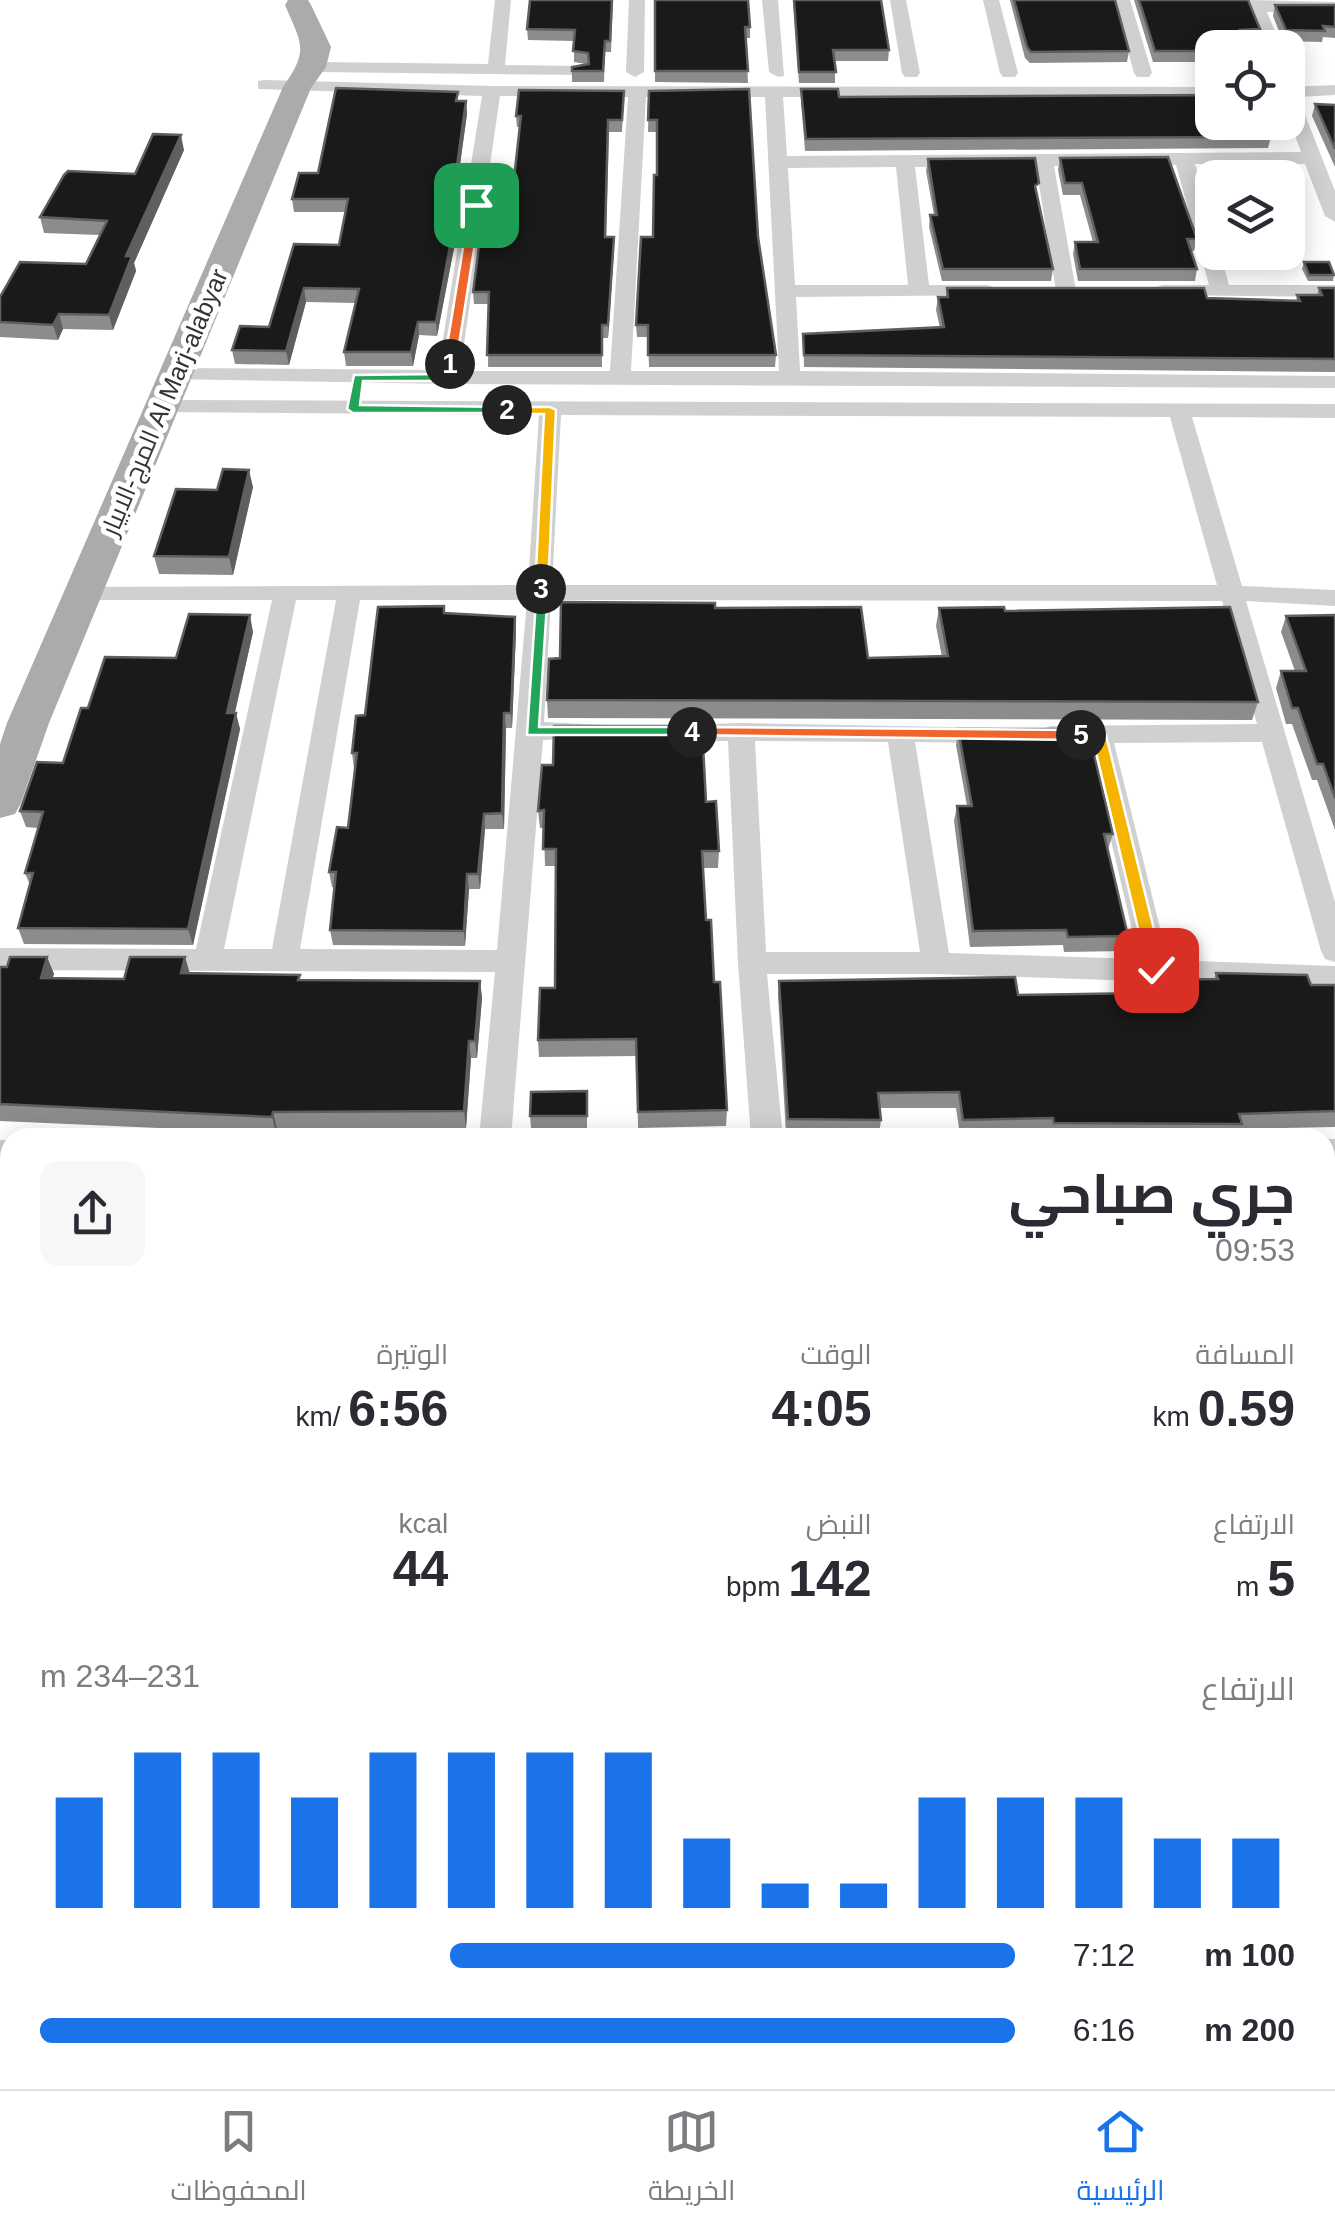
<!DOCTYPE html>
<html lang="ar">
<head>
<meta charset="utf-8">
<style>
	:root { --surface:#fff; --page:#f7f7f7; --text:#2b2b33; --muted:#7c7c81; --line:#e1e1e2; --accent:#1a73e8 }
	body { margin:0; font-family:Helvetica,Cairo,sans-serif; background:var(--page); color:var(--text); direction:rtl; height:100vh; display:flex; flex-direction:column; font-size:38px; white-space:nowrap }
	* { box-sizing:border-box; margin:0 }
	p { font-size:32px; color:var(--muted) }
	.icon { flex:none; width:55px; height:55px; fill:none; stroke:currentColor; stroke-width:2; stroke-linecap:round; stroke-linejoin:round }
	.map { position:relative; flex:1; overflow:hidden; direction:ltr }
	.side { position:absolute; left:0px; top:1128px; width:1335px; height:962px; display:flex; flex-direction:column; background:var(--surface); border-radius:30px 30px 0 0; box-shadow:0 5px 25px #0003; direction:rtl }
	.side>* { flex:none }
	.tools { position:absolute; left:1195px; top:30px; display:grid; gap:20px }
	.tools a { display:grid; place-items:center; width:110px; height:110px; border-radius:20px; background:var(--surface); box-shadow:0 5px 25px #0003; font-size:50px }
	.pin { position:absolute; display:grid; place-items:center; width:85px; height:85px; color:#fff; margin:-42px; border-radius:20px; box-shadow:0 5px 15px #0006 }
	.km { position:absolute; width:50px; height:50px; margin:-25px; border-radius:50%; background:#222; color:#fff; font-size:28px; line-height:50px; text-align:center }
	.round { display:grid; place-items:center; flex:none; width:105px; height:105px; border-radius:20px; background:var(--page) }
	.summary { display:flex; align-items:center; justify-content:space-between; height:170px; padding:0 40px }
	h1 { font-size:55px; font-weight:700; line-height:75px }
	.metrics { display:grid; grid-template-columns:repeat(3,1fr); gap:15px; height:170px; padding:10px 40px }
	.metrics div { display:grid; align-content:center }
	.metrics b { font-size:50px; font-weight:700 }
	.metrics small { font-size:28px; font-weight:400 }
	.metrics p { font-size:28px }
	.chart { height:280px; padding:20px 40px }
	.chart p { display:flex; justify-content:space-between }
	.chart svg { width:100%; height:180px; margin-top:10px; stroke:var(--accent); stroke-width:6 }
	ul { padding:0 40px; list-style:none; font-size:32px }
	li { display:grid; grid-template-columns:160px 120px 1fr; align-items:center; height:75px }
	li i { height:25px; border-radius:12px; background:var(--accent) }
	.dock { display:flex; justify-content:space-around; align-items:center; height:140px; border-top:2px solid var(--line); background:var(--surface); font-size:28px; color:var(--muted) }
	.dock a { display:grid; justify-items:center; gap:5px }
	.dock .selected { color:var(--accent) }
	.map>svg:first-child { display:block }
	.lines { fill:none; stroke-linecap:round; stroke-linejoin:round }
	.minor { fill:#d0d0d0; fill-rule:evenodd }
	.primary { fill:#ababab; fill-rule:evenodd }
	.wall { fill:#8c8c8c }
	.shaded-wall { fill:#5f5f5f }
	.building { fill:#1a1a1a; stroke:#5f5f5f; stroke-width:2.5 }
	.split-1 { fill:#f0652b; stroke:#fff; stroke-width:2.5 }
	.split-2 { fill:#22a559; stroke:#fff; stroke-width:2.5 }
	.split-3 { fill:#f5b400; stroke:#fff; stroke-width:2.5 }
	.split-4 { fill:#22a559; stroke:#fff; stroke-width:2.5 }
	.split-5 { fill:#f0652b; stroke:#fff; stroke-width:2.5 }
	.split-6 { fill:#f5b400; stroke:#fff; stroke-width:2.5 }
	.labels { text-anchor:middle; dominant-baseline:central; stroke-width:10; stroke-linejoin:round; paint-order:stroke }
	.far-street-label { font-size:25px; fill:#333; stroke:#fff }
</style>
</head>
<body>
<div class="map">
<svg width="1335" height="2089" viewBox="0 0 1335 2089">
	<rect width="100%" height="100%" fill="#fff"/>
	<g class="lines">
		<!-- minor -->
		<path class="minor" d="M495,0H511L505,65L580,66L586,67V75L316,72L307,67L316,62L488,64Z
			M629,0H645L644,72L635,77L626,72Z
			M762,0H778L784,76L778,77L769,72Z
			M890,0H906L920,73L917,77H905L902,73Z
			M983,0H999L1018,73L1015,77H1003L1000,73Z
			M1114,0H1130L1152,73L1149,77H1137L1134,73Z
			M1245,0L1335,2V12H1267L1282,48H1265Z
			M264,80L492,86L1212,87V97H783L787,156L1301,152L1288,117V87L1335,85V95L1298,97L1335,191V222L1325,216L1305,164H1195L1212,226V252H1220L1229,285H1335V297L1156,295V287L1163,285H1209L1176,165L1054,166L1076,291L1073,295H1059L1056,291L1036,166L915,167L929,285H987L994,287V295L796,297L800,371L1335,376V388L448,384L169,379L166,374L177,368L438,370L482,96L258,89V81ZM500,96L628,97L610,371H460ZM646,97H765L779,371H631ZM896,167L908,285H795L788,168Z
			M163,400L1335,404V418L1192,417L1242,586L1335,590V606L1246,601L1335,902V962L1325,959L1321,951L1262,742L1114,743L1168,960L1335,966V988L936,974H767L783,1138H751L738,963L728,741H661L652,738L648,732L652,726L741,723L1004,728L1008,734L1004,740L995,743L915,742L949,953L1139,959L1088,743L1042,741L1038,735L1042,729L1051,726L1257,724L1222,601L551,600L544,722L604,725L608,731L604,737L543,740L511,1138H479L495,972L0,970V948L196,949L272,600H82L70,592L73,587L528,585L539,415L155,412L152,407L155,402ZM561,415L1170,417L1217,585H552ZM296,600H336L272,949H224ZM360,600H527L497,950L300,949ZM755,741L888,742L920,952H766Z
			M1325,1139H1335V1165H1325Z
			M0,1140H10V1166H0Z
			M1325,1208H1335V1234H1325Z
			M10,1212V1240L0,1241V1213Z
			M10,1428V1460L0,1461V1429Z
			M1325,1433H1335V1465H1325Z
			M1325,1943L1335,1947V2034L1325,2030Z
			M74,2080H118L116,2089H72Z"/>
		<!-- primary -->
		<path class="primary" d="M288,0H308L311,5L331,47L326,67L311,88L49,723L21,803L15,814L0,818V744L7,723L283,87C309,50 302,45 285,5Z"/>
	</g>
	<!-- wall -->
	<path class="wall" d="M613,0L611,52H605L604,82H572V67L586,64L574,62V41L528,40L527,29Z
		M655,0L750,27V38H746L748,83L655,82Z
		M793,0H881L889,50L888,61H835V83H799Z
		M1010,0H1115L1129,51L1127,62L1030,63L1025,58Z
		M1134,0H1248L1260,29L1258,40L1246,41L1212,48V62H1153Z
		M1275,5H1335V38L1323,37L1322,42L1283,41L1273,16Z
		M801,89L839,97L1212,122H1278L1277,129H1267L1271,137L1268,148L805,151L801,101Z
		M624,91L622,132H609L606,237H614V249L608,338H602V367H488L489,304H474L473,292L494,231L508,204L514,179L519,127H517L516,116Z
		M649,91L758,237L776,355L775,367H649L648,337H637L636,325L653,237L657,175V132H648Z
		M458,101H466L467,114L451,230H453L455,243L437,336L419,335L413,366H346L344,352L356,303L306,302L289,365L235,364L232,350L269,327L339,245L346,212H294L292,199L318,173Z
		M1315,104L1335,105V167L1312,116Z
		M184,150L134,263L136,271L113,330L63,329L58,340L0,337V297L86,264L100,235L44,233L40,217Z
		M1060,158L1197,239L1194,251H1191L1197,269L1195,281H1078L1073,254L1075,242H1093L1080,195H1063L1058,170Z
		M928,159L1037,195L1053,269L1051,281H942L929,227L930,215H934L926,171Z
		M1304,262L1334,275L1333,281H1308L1302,269Z
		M947,288L1296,301L1297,295H1317L1319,288H1335V372L804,367L803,334L940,328L936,310L938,297H946Z
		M253,487L233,575L159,574L154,556L217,490Z
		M715,608L868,658L942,657L936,626L939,608L1005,611L1258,702L1252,720L548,718L547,700L560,658Z
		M445,613L515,617L516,632L512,728H506L504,829H485L480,889H469L465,946L333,945L330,930L334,887H332L329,872L348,828L354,769L352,753L365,715Z
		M1335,615V830L1317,780H1312L1292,724H1286L1276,688L1281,671H1295L1281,632L1286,616Z
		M253,632L235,713L240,729L193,945L24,944L18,928L30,885L25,873L38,828L26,827L20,811L63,763L88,708L176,658Z
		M958,729L1113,834L1108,849L1128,936L1124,951L1064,952L1063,945L970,947L954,821L957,806H967L956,745Z
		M706,802L719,851L718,868H703L706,920L714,982L727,1110L726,1126L638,1128L637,1056L539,1057L538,1040L555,988L556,866H545L544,828H540L538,811Z
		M47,957L54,974L52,978L124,979L185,957L190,973L301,980L480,981L482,998L477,1058H471L466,1128L277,1129L276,1133L0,1121V967H7Z
		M1216,973L1311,985H1335V1127L1240,1129L1237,1138H1050L1049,1133L960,1135L956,1108H880L881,1120L879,1135L786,1134L778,996L779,981L1018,995L1139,993L1143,980L1214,979Z
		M587,1091V1128H531L530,1116Z
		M1325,1257L1335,1258V1429H1327L1325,1433Z
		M10,1347V1422H4L0,1416V1392Z
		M0,1481L23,2089L4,1805H0Z
		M1325,1496H1335V1688H1325Z
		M1325,1729H1335V1934L1325,1885Z
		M917,2080H1048L1049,2089H918Z
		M1187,2080H1310L1312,2089H1189Z"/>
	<!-- shaded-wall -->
	<path class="shaded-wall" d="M466,101L467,114L449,243L448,230Z
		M181,135L184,150L134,263L136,271L113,330L109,315L126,256Z
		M453,230L455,243L437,336L436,322Z
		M614,237V249L608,338V325Z
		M304,288L306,302L289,365L286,351Z
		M59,314L63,329L58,340L53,325Z
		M418,322L419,335L413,366L411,352Z
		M249,470L253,487L233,575L229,557Z
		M250,615L253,632L231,729L227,713Z
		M515,617L516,632L512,728L511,713Z
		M236,713L240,729L193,945L188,929Z
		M504,713L506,728L504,829L502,813Z
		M484,814L485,829L480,889L478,874Z
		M467,874L469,889L465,946L464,931Z
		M47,957L54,974L47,995L41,978Z
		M185,957L190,975L181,973Z
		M480,981L482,998L477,1058L475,1041Z
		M469,1041L471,1058L466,1128L464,1111Z
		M273,1112L277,1129L276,1133L272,1117Z
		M13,2080H25L23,2089H11Z
		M204,2080H213L211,2089H202Z"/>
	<!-- building -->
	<path class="building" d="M530,0H612L610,41H605L603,71H572V67L589,64L588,53L573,51L575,30L527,29Z
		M655,0H748L750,27H745L748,71H655Z
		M794,0H881L889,50H833L836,72H799Z
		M1014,0H1115L1129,51L1031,52L1027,47Z
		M1139,0H1248L1260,29L1240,30L1249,48H1212V51H1155Z
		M1275,5H1335V27L1323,26L1325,31L1286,30Z
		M336,88L458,92L456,101H466L448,230H453L436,322H418L411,352H344L359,289L304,288L286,351L232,350L240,326L269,327L294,244L339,245L348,199H292L299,173H318Z
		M749,89L758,237L776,355H648V325H636L641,237H653L654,175H657V120H648L649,91Z
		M801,89H838L839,97L1212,95V122H1263L1271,137L806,139Z
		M519,90L624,91L622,120H608L605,237H614L608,325H602V355H487L489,292H473L481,231H494L497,204H508L511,179H514L521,116H516Z
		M1315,104L1335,105V149Z
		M153,134L181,135L126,256H132L109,315L59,314L53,325L0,322V297L20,262L86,264L107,221L40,217L64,175L68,171L135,174Z
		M1168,157L1197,239H1187L1197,269H1080L1075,242H1098L1082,183H1065L1060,158Z
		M1035,158L1039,183L1035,186L1053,269H943L930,215H937L928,159Z
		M1304,262H1329L1334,275H1309Z
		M947,288H1204L1207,298L1300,301L1297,295H1322L1319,288H1335V359L804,355L803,334L944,327L938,297H948Z
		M223,469L249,470L229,557L154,556L176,489L217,490Z
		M561,602L715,603V608L861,607L868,658L948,656L939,608L1004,607L1005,611L1230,607L1258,702L547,700L549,659L560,658Z
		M444,606V613L515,617L511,713H504L502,813L484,814L478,874H467L464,931L330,930L336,872H329L337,827L348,828L357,753H352L356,716L365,715L378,607Z
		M189,614L250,615L227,713H236L188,929L18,928L33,873H25L43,812L20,811L37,762L63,763L81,708H88L105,657L176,658Z
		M1335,615V798L1323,764H1317L1298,708H1292L1281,671H1306L1286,616Z
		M554,726H702L706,802L716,801L719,851H702L706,920H711L714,982H720L727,1110L638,1112L636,1039L538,1040L540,988H555L556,849H543L544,810L538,811L542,765H553Z
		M958,729H1088L1113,834H1104L1128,936L1068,937L1066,930L973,931L957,806H972Z
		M10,957H47L41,978L124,979L130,957H185L181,973L300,975L298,980L480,981L475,1041H469L464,1111L273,1112L272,1117L0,1104V967H7Z
		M1216,973L1307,975L1311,985H1335V1111L1239,1114L1242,1124L1054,1123L1053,1118L963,1120L959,1092L878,1093L881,1120L788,1119L779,981L1015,977L1018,995L1146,993L1143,980L1218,979Z
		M587,1091V1116H530L531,1092Z
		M1325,1257L1335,1258V1414L1330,1424H1325Z
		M10,1347V1409H0V1392Z
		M0,1481H10V2080H13L11,2089H0V1825L6,1792L0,1793Z
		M1325,1496H1335V1674H1325Z
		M1325,1729H1335V1873L1330,1846L1325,1847Z
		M139,2080H204L202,2089H137Z
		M272,2080H598V2089H272Z
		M656,2080H761V2089H646V2086H656Z
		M922,2080H1048L1049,2089H922Z
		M1197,2080H1310L1312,2089H1199Z"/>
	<!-- split-1 -->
	<path class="split-1" d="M476,202L481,205L456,364L450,368L444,364L470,205Z"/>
	<!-- split-2 -->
	<path class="split-2" d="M450,361L456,364L453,378L448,381H363L360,405L507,407L511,413H353L347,409L354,375L442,374L444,364Z"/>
	<!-- split-3 -->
	<path class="split-3" d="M550,407L556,410L548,589L541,593L535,589L544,414H507L501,410L507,407Z"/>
	<!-- split-4 -->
	<path class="split-4" d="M537,586L548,589L539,727H692L697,728V735H527Z"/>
	<!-- split-5 -->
	<path class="split-5" d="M692,727L1081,730L1088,735L1081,740L687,735V728Z"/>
	<!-- split-6 -->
	<path class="split-6" d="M1099,730L1106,735L1164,970L1156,976L1148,970L1093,740L1074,735L1081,730Z"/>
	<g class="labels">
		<!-- far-street labels -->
		<g class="far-street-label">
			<text transform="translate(164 402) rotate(-67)">المرج-الابيار Al Marj-alabyar</text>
		</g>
	</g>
</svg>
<div class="tools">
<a><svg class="icon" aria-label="locate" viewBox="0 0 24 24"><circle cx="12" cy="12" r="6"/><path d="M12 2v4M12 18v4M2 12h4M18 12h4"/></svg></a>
<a><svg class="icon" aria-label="layers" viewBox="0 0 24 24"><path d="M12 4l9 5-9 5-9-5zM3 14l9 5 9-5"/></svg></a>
</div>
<div class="pin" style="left:476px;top:205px;background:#1e9e55"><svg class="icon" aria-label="arrive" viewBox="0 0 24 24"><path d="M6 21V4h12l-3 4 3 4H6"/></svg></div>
<div class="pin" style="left:1156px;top:970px;background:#d93025"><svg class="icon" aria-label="check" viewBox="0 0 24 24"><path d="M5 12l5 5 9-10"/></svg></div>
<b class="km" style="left:450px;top:364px">1</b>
<b class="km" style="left:507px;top:410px">2</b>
<b class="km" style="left:541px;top:589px">3</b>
<b class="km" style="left:692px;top:732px">4</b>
<b class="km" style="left:1081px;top:735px">5</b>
<section class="side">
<div class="summary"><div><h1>جري صباحي</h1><p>09:53</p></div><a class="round"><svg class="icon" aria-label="share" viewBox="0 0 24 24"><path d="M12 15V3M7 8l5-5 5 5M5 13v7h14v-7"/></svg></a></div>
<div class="metrics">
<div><p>المسافة</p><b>0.59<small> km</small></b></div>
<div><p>الوقت</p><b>4:05</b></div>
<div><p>الوتيرة</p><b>6:56<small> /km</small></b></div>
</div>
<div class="metrics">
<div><p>الارتفاع</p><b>5<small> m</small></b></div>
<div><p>النبض</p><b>142<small> bpm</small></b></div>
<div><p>kcal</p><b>44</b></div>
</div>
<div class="chart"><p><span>الارتفاع</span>231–234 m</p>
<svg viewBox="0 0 160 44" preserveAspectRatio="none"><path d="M5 44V17M15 44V6M25 44V6M35 44V17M45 44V6M55 44V6M65 44V6M75 44V6M85 44V27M95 44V38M105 44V38M115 44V17M125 44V17M135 44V17M145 44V27M155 44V27"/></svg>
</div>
<ul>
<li><b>100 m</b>7:12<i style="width:58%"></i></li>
<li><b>200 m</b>6:16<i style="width:100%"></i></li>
</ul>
</section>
</div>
<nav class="dock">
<a class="selected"><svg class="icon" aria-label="home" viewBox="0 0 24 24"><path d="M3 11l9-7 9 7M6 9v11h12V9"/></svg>الرئيسية</a>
<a><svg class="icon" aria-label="map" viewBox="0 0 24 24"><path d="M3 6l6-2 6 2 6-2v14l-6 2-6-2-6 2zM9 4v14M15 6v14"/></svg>الخريطة</a>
<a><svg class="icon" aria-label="saved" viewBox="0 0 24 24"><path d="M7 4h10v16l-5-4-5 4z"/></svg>المحفوظات</a>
</nav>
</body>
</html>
